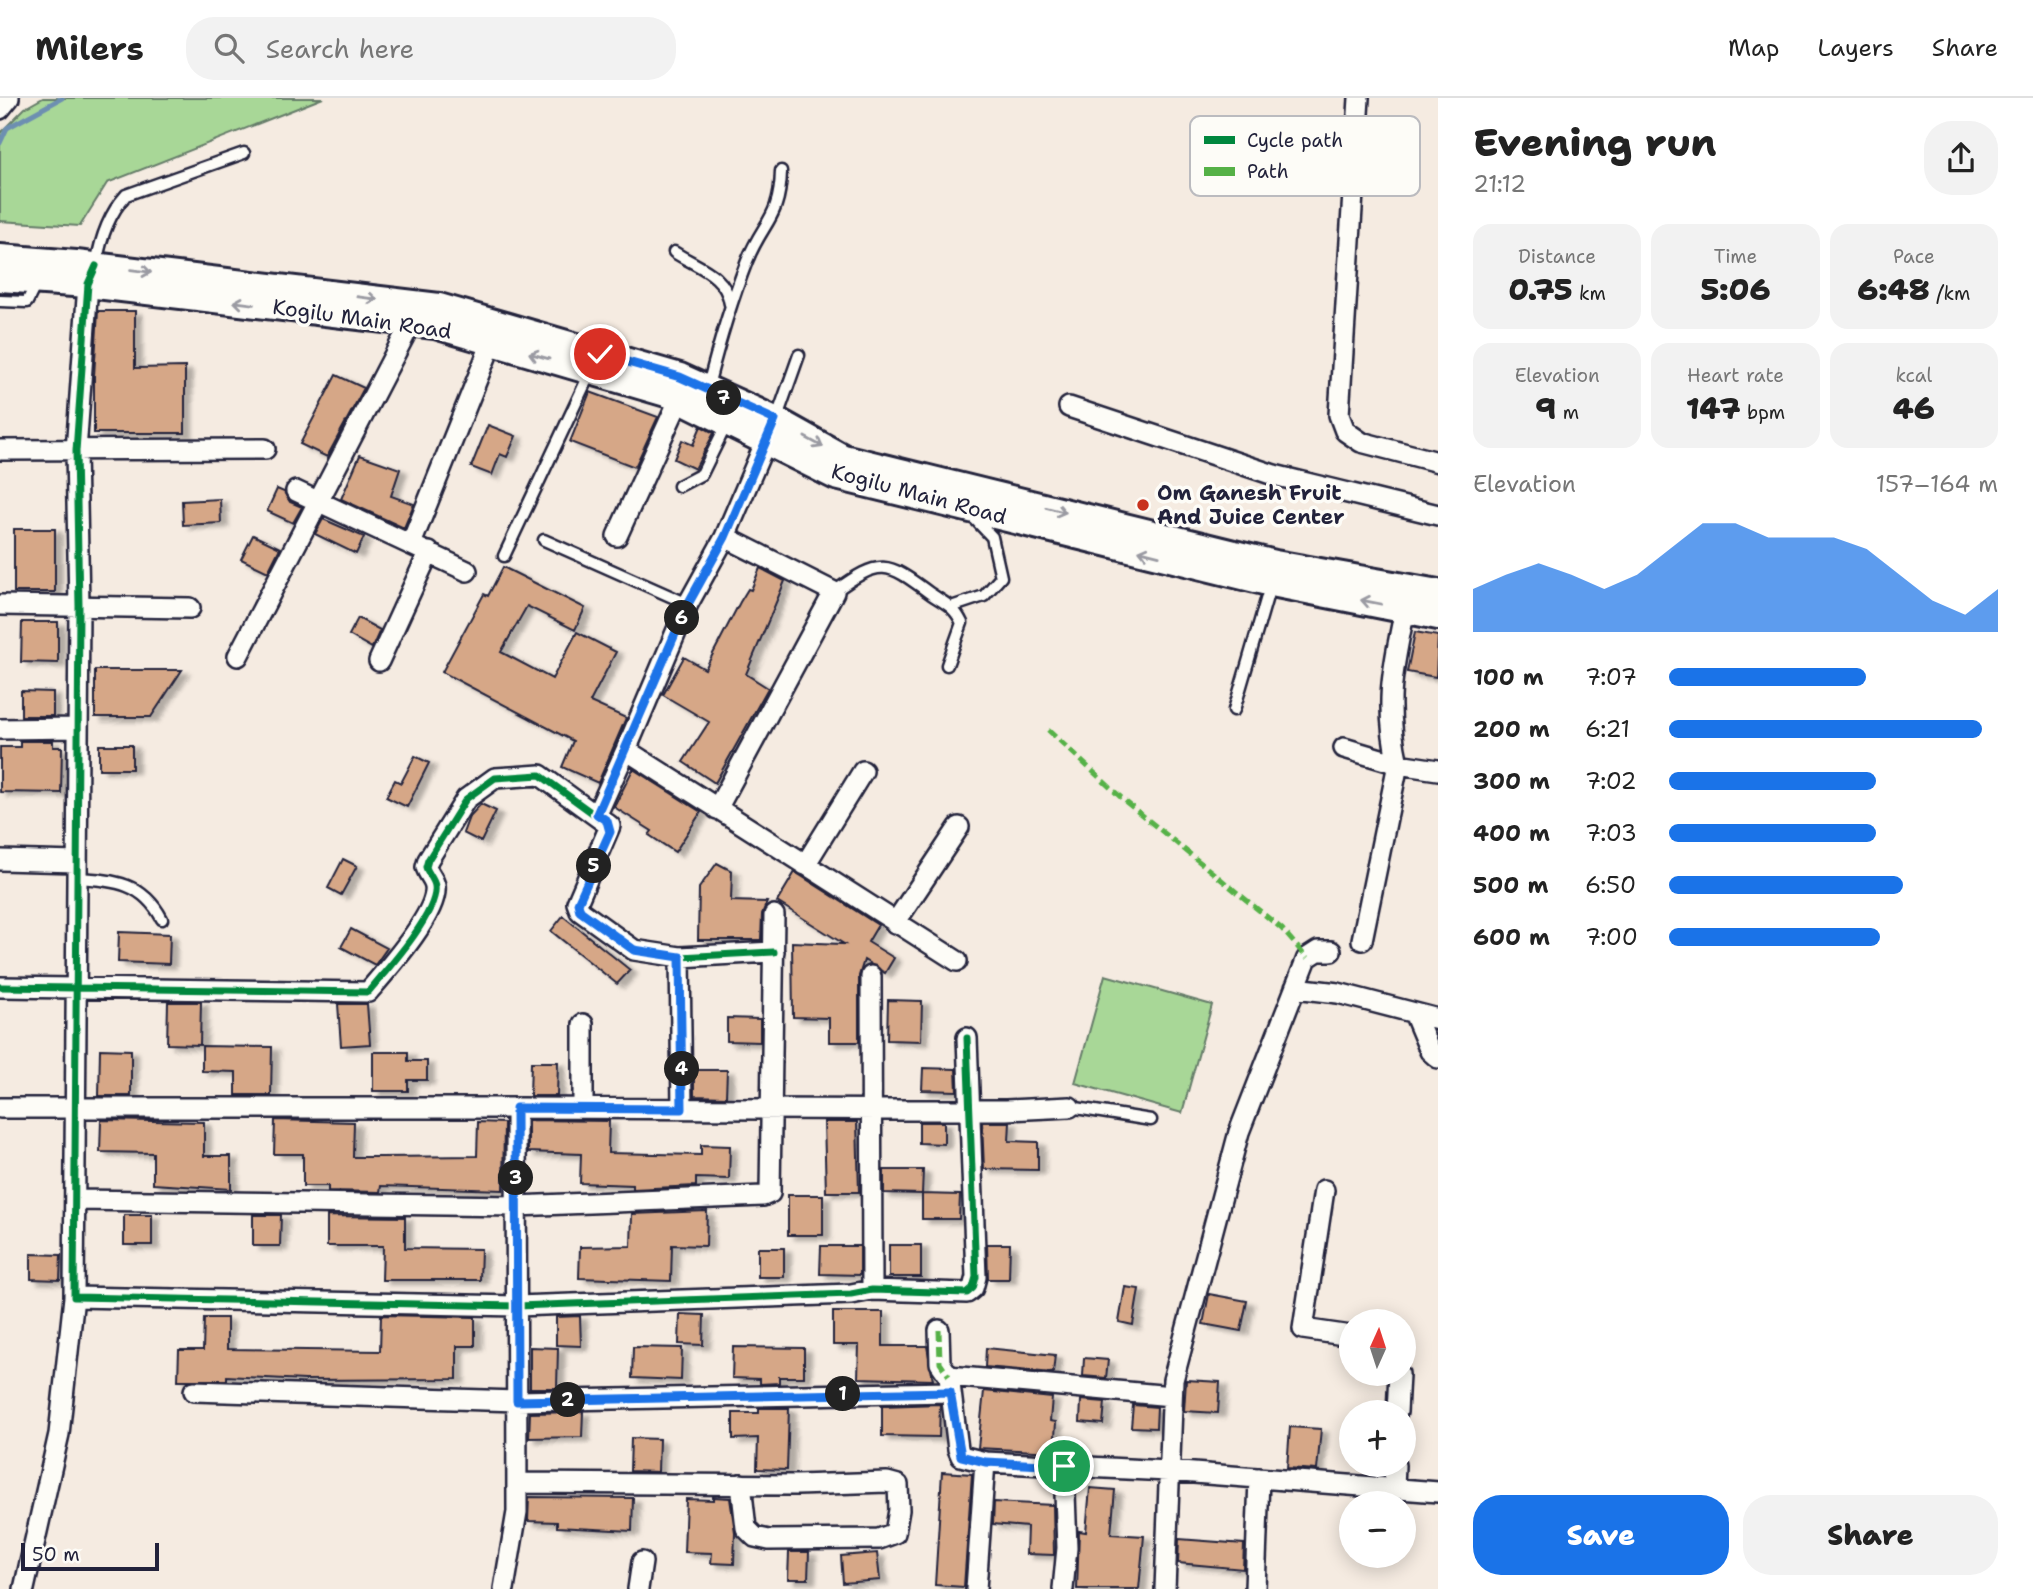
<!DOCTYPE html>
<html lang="en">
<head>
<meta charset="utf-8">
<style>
	:root { --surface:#fff; --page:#f2f2f2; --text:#222; --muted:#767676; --line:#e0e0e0; --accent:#1a73e8 }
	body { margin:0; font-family:"Shantell Sans",sans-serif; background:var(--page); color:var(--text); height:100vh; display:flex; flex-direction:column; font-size:26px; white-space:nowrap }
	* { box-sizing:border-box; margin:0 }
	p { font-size:23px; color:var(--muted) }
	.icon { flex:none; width:38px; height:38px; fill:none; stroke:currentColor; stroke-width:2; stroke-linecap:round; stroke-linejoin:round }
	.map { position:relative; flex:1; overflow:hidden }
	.side { display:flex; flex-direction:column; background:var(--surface); width:595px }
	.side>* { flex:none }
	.needle { width:46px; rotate:3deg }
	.fabs { position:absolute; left:1339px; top:1211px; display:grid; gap:14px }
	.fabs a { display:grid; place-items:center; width:77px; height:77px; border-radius:50%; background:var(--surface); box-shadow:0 4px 18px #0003; font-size:35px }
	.scale { position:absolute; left:21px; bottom:18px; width:138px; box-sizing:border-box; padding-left:7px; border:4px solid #22223b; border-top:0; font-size:19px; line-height:24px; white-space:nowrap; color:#22223b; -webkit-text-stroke:5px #fdfcf7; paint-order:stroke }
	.pin { position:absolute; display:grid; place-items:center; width:60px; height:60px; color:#fff; margin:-30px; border:4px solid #fff; border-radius:50%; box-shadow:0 2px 7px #0007 }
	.km { position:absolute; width:35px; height:35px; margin:-18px; border-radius:50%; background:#222; color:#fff; font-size:19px; line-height:35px; text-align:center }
	.round { display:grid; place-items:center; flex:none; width:74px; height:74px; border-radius:28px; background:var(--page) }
	.overview { display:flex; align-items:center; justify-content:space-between; height:119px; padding:0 35px }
	h1 { font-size:38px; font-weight:800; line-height:52px }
	.metrics { display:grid; grid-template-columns:repeat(3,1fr); gap:10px; height:119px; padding:7px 35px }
	.metrics div { display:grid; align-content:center; border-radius:18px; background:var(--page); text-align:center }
	.metrics b { font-size:30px; font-weight:800 }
	.metrics small { font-size:19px; font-weight:400 }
	.metrics p { font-size:19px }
	.chart { height:196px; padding:14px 35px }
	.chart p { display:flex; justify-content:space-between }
	.chart svg { width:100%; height:126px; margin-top:7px; fill:var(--accent); opacity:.7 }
	.primary-button { display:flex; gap:14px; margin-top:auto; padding:14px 35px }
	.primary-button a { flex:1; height:80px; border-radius:28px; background:var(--accent); color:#fff; font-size:28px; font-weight:800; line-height:80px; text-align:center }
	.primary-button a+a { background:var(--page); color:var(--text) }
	ul { padding:0 35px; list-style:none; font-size:23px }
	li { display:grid; grid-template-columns:112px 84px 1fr; align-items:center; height:52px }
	li i { height:18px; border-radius:9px; background:var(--accent) }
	header { display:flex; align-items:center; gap:42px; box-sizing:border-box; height:98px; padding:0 35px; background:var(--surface); border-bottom:2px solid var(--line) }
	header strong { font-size:33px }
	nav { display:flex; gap:38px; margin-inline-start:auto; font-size:24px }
	.search { width:490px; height:63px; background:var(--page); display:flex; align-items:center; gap:18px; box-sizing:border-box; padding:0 24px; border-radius:28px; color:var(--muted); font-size:26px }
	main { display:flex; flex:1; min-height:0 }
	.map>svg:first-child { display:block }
	.green { fill:#a8d797; stroke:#657c69; stroke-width:2 }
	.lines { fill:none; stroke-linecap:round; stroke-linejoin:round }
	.stream { stroke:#6d8fb1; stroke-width:5 }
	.building { fill:#d6a787; stroke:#22223b; stroke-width:2; filter:url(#shadow) }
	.lane-casing { stroke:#22223b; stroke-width:15 }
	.street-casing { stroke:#22223b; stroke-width:24 }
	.secondary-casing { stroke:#22223b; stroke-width:32 }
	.lane { stroke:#fdfcf7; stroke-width:10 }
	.street { stroke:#fdfcf7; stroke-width:19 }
	.secondary { stroke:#fdfcf7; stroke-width:26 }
	.quiet { stroke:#55b146; stroke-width:5; stroke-dasharray:10 5; stroke-linecap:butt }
	.cycleway-casing { stroke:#fdfcf7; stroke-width:11 }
	.cycleway { stroke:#00873e; stroke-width:7 }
	.oneway { stroke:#9a9aa2 }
	.route-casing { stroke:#fff; stroke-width:14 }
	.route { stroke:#1a73e8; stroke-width:9 }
	.poi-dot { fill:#c8321e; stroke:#fdfcf7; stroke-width:2.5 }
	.labels { text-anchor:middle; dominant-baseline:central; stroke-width:7; stroke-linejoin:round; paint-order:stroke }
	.street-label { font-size:21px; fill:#22223b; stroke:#fdfcf7 }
	.poi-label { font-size:21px; font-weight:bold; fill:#22223b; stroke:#fdfcf7; text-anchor:start }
	.key { fill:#fdfcf7; stroke:#bbbbbf; stroke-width:2 }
	.key-label { font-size:19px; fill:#22223b }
</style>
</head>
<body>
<header>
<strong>Milers</strong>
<div class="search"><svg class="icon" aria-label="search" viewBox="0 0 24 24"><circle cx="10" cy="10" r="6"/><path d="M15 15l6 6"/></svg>Search here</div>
<nav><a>Map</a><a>Layers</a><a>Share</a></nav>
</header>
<main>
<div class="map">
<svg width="1438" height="1491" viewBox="0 0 1438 1491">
	<defs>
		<filter id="shadow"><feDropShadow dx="7" dy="4" stdDeviation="2" flood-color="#0004"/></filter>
	</defs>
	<rect width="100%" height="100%" fill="#f5ebe1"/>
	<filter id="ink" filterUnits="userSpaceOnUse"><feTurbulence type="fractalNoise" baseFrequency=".0143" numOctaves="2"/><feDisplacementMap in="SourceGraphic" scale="14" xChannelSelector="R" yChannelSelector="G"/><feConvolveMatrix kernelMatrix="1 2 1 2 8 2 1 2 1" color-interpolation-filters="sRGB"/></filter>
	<g filter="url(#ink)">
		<!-- green -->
		<path class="green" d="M43,0H323L107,85L80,128L0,123V35L25,10Z
			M1105,877L1212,907L1182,1015L1075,985Z"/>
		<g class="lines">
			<!-- stream -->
			<path class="stream" d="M0,45L7,30L62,0"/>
		</g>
		<!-- building -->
		<path class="building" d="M98,213H135V270L185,269V335H94V278Z
			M336,277L364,290L327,359L300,346Z
			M590,294L658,319L635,369L570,344Z
			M488,327L516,338L507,359L500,356L492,377L471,369Z
			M701,328L714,335L695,371L674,361L682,342L693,347Z
			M360,357L400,371L391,398L414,406L404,430L341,401Z
			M277,391L284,394L290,404L302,409L293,425L267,413Z
			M220,401L221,425L183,427L182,403Z
			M323,421L364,439L356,456L315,436Z
			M14,431H55V494H14Z
			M253,437L280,450L268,474L241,461Z
			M503,469L585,510L575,532L527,508L501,554L552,581L577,534L616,554L590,604L626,620L598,685L562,669L573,643L442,574L484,496L488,498Z
			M760,470L785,483L746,576L768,590L715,685L683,664L709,624L663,597L684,559L705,571L740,504L748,491L751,492Z
			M358,520L380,532L372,550L349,537Z
			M22,524H58V565L21,564Z
			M1415,534L1438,538L1436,579L1407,574Z
			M95,572H182L151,619H95Z
			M21,593L53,594V618H21Z
			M20,643H53V649H62L61,695L0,694V649H20Z
			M99,647H132V671H99Z
			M415,658L429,665L407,709L386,699L395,682L401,685Z
			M633,671L701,714L675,754L649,737L652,733L614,709Z
			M481,706L496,713L481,744L463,735L469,719Z
			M343,761L357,768L341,797L328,790Z
			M717,765L732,773L731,803L767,804L762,816L761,842H698L699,790Z
			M795,774L878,827L868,844L894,860L885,875L864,862L859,878V944H829V920L793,919L792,844L844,846L777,804Z
			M563,818L630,872L617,886L551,833Z
			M351,831L387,850L375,867L341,849Z
			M119,834L170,836L169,866L118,864Z
			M888,902L922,903L921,943L887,942Z
			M168,904H201L200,947L167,946Z
			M338,906H367L370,946L341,948Z
			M727,920L760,921V944L727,943Z
			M202,948L272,949L271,997H236V974L202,973Z
			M100,951L131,952V998H99Z
			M373,954H408V963H427V982H408V993H373Z
			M531,964H558L557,998H530Z
			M923,970L956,971L957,993L922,992Z
			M694,972H727L726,999L694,998Z
			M101,1022L204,1024V1058H231V1091L153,1086V1055L100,1054Z
			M275,1022L354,1024L353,1059H381L477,1058L478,1024L504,1025L503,1092L381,1088L380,1094L328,1093V1088H303V1056H274Z
			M528,1022L609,1023L608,1055L701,1057V1047L730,1048L729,1081L696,1080V1088L633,1091V1087L580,1085L581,1056L528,1054Z
			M824,1024H857L859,1094H826Z
			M919,1024H944V1046L919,1045Z
			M982,1024H1010L1009,1043L1038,1044V1072L984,1071Z
			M884,1072H923L922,1096L884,1095Z
			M922,1096L960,1097L959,1121H922Z
			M788,1097H823V1137H788Z
			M707,1113L706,1148L672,1147L671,1183L579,1180L580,1149L631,1148L632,1116Z
			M124,1117H152V1147H124Z
			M253,1117H281L280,1148H253Z
			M327,1118L405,1119V1150L481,1151L480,1182H382L383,1148H327Z
			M987,1146H1010L1009,1181H988Z
			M889,1147H921V1179H889Z
			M821,1148H860V1177L820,1176Z
			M758,1150H784V1179H758Z
			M31,1156L61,1157L60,1182L31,1181Z
			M1125,1189L1139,1191L1133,1227L1119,1224Z
			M1209,1196L1247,1203L1241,1233L1203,1226Z
			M833,1214H883V1248H927L933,1282L858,1280L859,1247H833Z
			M680,1216L704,1217L703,1247L679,1246Z
			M381,1217L475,1219V1248H457V1281L305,1282L227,1278V1282H178L179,1252H203L204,1220H227V1251L380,1253Z
			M580,1218L581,1248L556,1247V1219Z
			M530,1249L558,1250L557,1290H530Z
			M633,1249L682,1250L681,1282L632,1280Z
			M733,1249L804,1250V1279H779V1285L760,1286V1281L732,1280Z
			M986,1250L1055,1257L1053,1275L985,1269Z
			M1084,1260L1108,1262L1106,1280L1083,1278Z
			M1186,1282L1220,1284L1218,1315L1184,1313Z
			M984,1293L1052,1300L1050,1323L1056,1324L1054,1354L978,1350Z
			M1081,1302L1105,1304L1103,1326L1080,1324Z
			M940,1306L939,1339L882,1338V1308Z
			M1133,1307L1157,1309L1156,1330L1131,1329Z
			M759,1310H789L787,1372L757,1371L758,1340L733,1341V1315H759Z
			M583,1314L582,1339L529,1340L530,1315Z
			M1290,1329L1321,1331L1317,1372L1287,1370Z
			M631,1340L659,1341L658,1374L630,1373Z
			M942,1374L972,1376L964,1489L935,1487Z
			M1090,1390L1115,1392L1111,1436L1144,1438L1139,1491H1077L1079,1433L1086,1434Z
			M529,1399L633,1400L632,1433L557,1429V1424L528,1423Z
			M713,1399L730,1400L735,1434L734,1466L711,1465L712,1455L684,1454L686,1401L713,1402Z
			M994,1404L1053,1407L1054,1457L1026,1456L1027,1429L993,1426Z
			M1179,1441L1244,1446L1243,1471L1178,1465Z
			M789,1454H809L808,1481H788Z
			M877,1455L880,1482L843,1485L841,1458Z"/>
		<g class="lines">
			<defs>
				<path id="lane" d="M674,154C697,169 726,176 730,206
					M96,168C100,142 108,117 126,97L244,55
					M0,203L27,204L36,186
					M708,288C719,245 731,204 747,163C763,123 780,121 781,73
					M776,322L799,257
					M679,388L702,376L727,325
					M544,442L688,506
					M504,458L590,275
					M834,494C882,459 887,464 931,496C946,506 954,508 962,525L947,567
					M954,508L984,498L1001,479L992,439L973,419
					M1234,612L1271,485
					M77,780C115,782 143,785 162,821
					M1070,1009L1151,1022"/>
				<path id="street" d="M1359,0L1339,317L1345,333L1361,344L1438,364
					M0,11L9,0
					M93,176L88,186L76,353L79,508L74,1199L517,1208L851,1196L872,1192L967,1195L973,1190L976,1179L967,940
					M1069,309L1274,377L1438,417
					M0,352L265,351
					M296,393L467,473
					M617,438L680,300
					M725,439L688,506L626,652L957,863
					M411,446L492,244
					M0,507L190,510
					M238,558L411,225
					M379,563L429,454
					M0,631L78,630
					M1344,650L1398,666
					M1398,666C1384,604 1393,571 1405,511
					M717,711L834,494L725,439L771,331
					M597,716L626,652
					M0,762L77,764
					M805,767L863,673
					M895,825L959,729
					M1362,842L1398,666L1438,672
					M680,859L682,1011
					M871,878L872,1192
					M0,889L368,894C385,874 439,815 435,788C434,781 428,776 426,769L428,762L466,701L495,680L540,677L610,728L577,805L580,813L634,852L680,859L774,854
					M1295,890L1338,895L1438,921
					M1414,915L1430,953L1438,960
					M0,1010H516L517,1414L504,1491
					M516,1010L1006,1012L1070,1009
					M583,1010V926
					M1324,1092L1303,1231L1351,1238
					M75,1102L516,1108L763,1098L770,1095L774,817
					M939,1232L940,1265L949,1278L958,1351L961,1358L985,1364L1168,1373L1438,1394
					M949,1278L1172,1298
					M194,1293L517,1303L949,1294
					M1397,1314L1399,1276
					M517,1385L797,1387L887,1384L898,1387L899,1412L895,1435L879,1441L769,1442L755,1439L746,1430L741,1386
					M1394,1390L1395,1367
					M24,1491L59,1336L74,1199
					M638,1491L642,1464
					M976,1491L985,1364
					M1063,1491L1067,1450L1064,1368
					M1165,1491L1173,1282L1239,1034L1307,860L1318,853H1331
					M1255,1491L1259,1380"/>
				<path id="secondary" d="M0,160L76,166L439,209L680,279L775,322L843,360L1275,466L1438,495
					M0,180L88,186L435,227L673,297L836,378L1272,485L1438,518"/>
			</defs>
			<!-- lane casing -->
			<use href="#lane" class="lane-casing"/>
			<!-- street casing -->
			<use href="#street" class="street-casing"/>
			<!-- secondary casing -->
			<use href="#secondary" class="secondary-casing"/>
			<!-- lane -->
			<use href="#lane" class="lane"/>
			<!-- street -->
			<use href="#street" class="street"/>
			<!-- secondary -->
			<use href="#secondary" class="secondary"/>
			<!-- quiet -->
			<path class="quiet" d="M1048,632L1126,704L1282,831L1307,860
				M939,1232L940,1265L949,1278"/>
			<defs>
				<path id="cycleway" d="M96,168L88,186L76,353L79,508L74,1199L517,1208L851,1196L872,1192L967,1195L973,1190L976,1179L967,940
					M0,889L368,894C385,874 439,815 435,788C434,781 428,776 426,769L428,762L466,701L495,680L540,677L610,728L577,805L580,813L634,852L680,859L774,854"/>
			</defs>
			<!-- cycleway casing -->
			<use href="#cycleway" class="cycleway-casing"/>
			<!-- cycleway -->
			<use href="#cycleway" class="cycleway"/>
		</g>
		<!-- one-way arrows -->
		<defs><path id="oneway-shaft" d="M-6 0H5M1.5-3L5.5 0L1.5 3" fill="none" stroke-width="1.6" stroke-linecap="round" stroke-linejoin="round" transform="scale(1.75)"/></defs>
		<g class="oneway">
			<use href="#oneway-shaft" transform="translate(141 173) rotate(7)"/>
			<use href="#oneway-shaft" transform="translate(367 200) rotate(7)"/>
			<use href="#oneway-shaft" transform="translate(244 205) rotate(-173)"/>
			<use href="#oneway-shaft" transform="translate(539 258) rotate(-164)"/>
			<use href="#oneway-shaft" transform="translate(814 344) rotate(29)"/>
			<use href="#oneway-shaft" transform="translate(1056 412) rotate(14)"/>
			<use href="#oneway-shaft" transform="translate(1149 455) rotate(-166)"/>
			<use href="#oneway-shaft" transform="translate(1371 504) rotate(-169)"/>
		</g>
	</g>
	<g class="lines" filter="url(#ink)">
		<defs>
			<path id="route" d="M600,256L680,279L775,322L725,439L688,506L597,716L607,723L610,734L578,805L580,813L634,852L680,859L682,1011L516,1010L517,1303L950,1294L961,1358L985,1364L1064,1368"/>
		</defs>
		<!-- route casing -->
		<use href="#route" class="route-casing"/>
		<!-- route -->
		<use href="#route" class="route"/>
	</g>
	<!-- markers -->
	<circle class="poi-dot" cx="1143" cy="407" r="7"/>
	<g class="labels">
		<!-- street labels -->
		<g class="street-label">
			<text transform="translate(362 221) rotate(8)">Kogilu Main Road</text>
			<text transform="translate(919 396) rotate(15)">Kogilu Main Road</text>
		</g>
		<!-- poi labels -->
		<g class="poi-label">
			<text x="1157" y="395">Om Ganesh Fruit<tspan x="1157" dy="24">And Juice Center</tspan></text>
		</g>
	</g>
	<!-- legend -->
	<rect x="1190" y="18" width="230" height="80" rx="10" class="key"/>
	<rect x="1204" y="38" width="31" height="8" fill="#00873e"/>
	<rect x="1204" y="69" width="31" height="9" fill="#55b146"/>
	<g class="key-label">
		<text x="1247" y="49">Cycle path</text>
		<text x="1247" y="80">Path</text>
	</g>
</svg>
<div class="fabs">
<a><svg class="needle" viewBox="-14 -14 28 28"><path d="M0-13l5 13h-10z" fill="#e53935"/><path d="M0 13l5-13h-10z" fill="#767676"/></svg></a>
<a>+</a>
<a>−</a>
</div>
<div class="scale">50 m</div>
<div class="pin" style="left:1064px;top:1368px;background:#1e9e55"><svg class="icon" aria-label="arrive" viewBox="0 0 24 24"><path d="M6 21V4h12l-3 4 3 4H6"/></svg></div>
<div class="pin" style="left:600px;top:256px;background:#d93025"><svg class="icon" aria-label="check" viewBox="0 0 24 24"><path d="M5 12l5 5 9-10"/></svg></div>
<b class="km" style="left:843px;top:1296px">1</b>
<b class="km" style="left:568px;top:1302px">2</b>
<b class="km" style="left:516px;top:1080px">3</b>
<b class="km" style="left:682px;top:971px">4</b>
<b class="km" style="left:594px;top:768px">5</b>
<b class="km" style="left:682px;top:520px">6</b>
<b class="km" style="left:724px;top:300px">7</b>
</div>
<section class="side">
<div class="overview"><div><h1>Evening run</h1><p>21:12</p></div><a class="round"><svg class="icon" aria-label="share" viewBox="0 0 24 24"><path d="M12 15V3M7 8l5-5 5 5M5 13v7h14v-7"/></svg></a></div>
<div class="metrics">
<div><p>Distance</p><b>0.75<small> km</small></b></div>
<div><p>Time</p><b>5:06</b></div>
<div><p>Pace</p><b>6:48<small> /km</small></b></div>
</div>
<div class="metrics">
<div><p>Elevation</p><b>9<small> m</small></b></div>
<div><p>Heart rate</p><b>147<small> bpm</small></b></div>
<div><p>kcal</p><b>46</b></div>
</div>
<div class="chart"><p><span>Elevation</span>157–164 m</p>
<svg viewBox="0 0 160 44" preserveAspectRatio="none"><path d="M0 44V29L10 24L20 20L30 24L40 29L50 24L60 15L70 6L80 6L90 11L100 11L110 11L120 15L130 24L140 33L150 38L160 29V44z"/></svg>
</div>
<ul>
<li><b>100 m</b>7:07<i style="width:60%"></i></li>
<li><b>200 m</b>6:21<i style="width:95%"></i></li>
<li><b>300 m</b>7:02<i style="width:63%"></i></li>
<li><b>400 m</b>7:03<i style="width:63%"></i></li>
<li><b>500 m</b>6:50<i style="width:71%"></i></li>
<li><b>600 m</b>7:00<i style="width:64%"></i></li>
</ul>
<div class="primary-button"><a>Save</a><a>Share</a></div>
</section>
</main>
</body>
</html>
